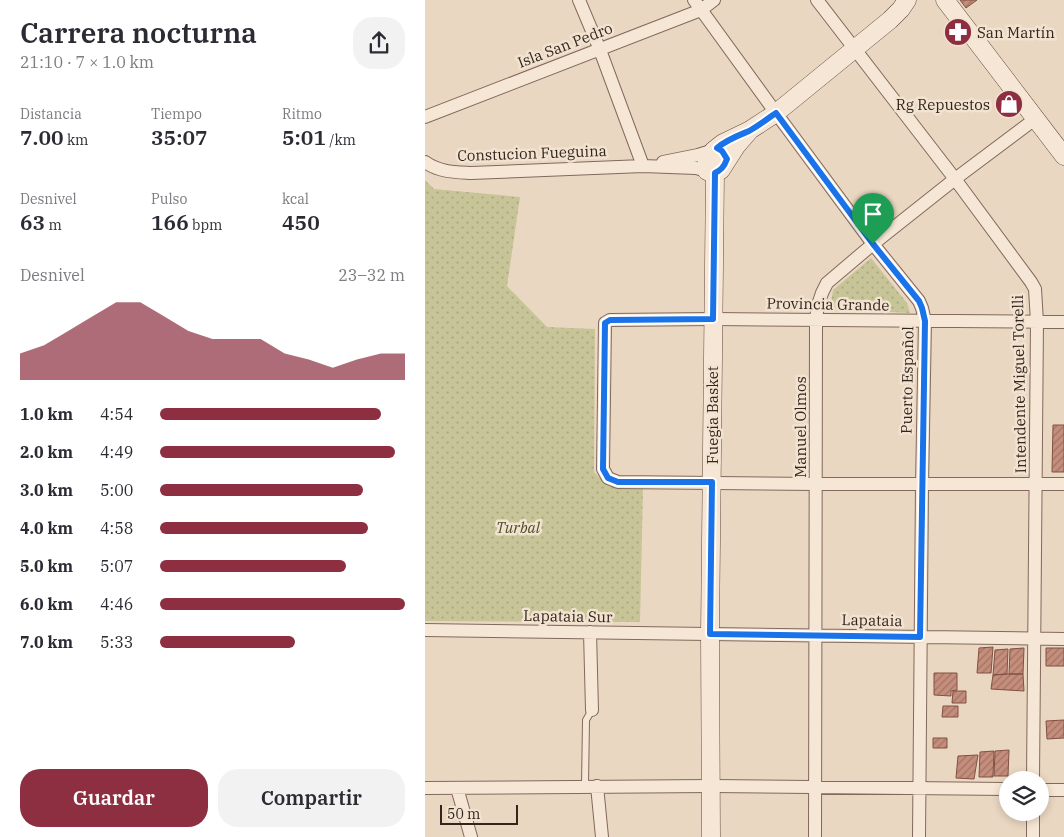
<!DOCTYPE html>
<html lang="es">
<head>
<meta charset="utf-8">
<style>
	:root { --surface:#fff; --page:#f2f2f3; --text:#2b2b33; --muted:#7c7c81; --accent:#8d2f41 }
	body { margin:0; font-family:"IBM Plex Serif",serif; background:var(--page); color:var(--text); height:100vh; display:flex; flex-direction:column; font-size:19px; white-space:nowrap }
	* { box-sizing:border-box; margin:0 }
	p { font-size:16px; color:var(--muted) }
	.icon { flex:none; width:28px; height:28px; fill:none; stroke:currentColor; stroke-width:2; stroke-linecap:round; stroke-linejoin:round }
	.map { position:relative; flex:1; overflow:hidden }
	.drawer { display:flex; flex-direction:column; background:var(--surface); width:425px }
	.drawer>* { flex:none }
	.controls { position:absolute; left:574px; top:771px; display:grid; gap:10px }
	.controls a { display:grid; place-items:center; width:50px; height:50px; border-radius:50%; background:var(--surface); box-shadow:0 2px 8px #0003; font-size:25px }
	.scale { position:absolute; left:15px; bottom:12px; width:78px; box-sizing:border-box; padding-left:5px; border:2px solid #33241e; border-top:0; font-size:14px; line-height:18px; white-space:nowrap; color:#33241e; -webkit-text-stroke:4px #f2e3d1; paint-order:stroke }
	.pin { position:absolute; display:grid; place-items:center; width:42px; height:42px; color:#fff; margin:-51px -21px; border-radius:50% 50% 50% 0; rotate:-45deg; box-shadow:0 0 5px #0007 }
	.pin .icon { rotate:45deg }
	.round { display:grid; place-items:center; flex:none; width:52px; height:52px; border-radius:20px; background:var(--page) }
	.headline { display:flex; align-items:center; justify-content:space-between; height:85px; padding:0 20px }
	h1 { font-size:28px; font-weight:600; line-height:38px }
	.metrics { display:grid; grid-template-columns:repeat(3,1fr); gap:8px; height:85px; padding:5px 20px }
	.metrics div { display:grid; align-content:center }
	.metrics b { font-size:21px; font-weight:600 }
	.metrics small { font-size:14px; font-weight:400 }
	.metrics p { font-size:14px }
	.chart { height:140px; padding:10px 20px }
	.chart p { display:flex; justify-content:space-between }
	.chart svg { width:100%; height:90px; margin-top:5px; fill:var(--accent); opacity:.7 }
	.primary-button { display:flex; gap:10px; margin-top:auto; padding:10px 20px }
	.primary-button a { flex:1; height:58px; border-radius:20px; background:var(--accent); color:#fff; font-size:20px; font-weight:600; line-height:58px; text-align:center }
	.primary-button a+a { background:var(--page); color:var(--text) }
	ul { padding:0 20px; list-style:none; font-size:16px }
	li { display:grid; grid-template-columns:80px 60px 1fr; align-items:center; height:38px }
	li i { height:12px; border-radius:6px; background:var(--accent) }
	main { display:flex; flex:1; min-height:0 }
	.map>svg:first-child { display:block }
	.park { fill:url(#park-dots) }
	.building { fill:url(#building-hatch); stroke:#805043 }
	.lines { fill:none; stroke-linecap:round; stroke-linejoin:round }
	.service-casing { stroke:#82695b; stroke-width:8 }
	.minor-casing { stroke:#82695b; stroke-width:14 }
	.secondary-casing { stroke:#644a3e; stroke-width:19 }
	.service { stroke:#f6e6d5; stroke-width:6 }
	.minor { stroke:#f6e6d5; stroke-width:12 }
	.secondary { stroke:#f6e6d5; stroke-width:18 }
	.route-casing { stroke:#fff; stroke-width:10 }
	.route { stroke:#1a73e8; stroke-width:6 }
	.labels { text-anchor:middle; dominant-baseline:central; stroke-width:5; stroke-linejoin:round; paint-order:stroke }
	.poi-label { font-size:15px; fill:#33241e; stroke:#f2e3d1; text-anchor:start }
	.street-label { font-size:15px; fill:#33241e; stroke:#f2e3d1 }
	.park-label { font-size:15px; font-style:italic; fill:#4b4e26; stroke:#f2e3d1 }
</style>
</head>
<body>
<main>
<section class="drawer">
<div class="headline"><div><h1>Carrera nocturna</h1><p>21:10 · 7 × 1.0 km</p></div><a class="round"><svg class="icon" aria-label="share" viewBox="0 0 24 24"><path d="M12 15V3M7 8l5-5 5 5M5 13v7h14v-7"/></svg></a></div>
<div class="metrics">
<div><p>Distancia</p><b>7.00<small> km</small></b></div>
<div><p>Tiempo</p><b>35:07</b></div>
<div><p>Ritmo</p><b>5:01<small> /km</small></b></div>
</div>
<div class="metrics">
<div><p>Desnivel</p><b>63<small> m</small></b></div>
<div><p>Pulso</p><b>166<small> bpm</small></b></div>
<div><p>kcal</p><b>450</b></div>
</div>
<div class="chart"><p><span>Desnivel</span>23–32 m</p>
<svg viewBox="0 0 160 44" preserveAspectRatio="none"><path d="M0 44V31L10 27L20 20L30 13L40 6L50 6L60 13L70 20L80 24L90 24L100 24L110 31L120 34L130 38L140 34L150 31L160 31V44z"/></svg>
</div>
<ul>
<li><b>1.0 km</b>4:54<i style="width:90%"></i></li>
<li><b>2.0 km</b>4:49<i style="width:96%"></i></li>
<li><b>3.0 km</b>5:00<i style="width:83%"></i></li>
<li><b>4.0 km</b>4:58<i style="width:85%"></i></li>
<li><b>5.0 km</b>5:07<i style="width:76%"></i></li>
<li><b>6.0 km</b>4:46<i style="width:100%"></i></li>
<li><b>7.0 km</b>5:33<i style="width:55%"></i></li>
</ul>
<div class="primary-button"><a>Guardar</a><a>Compartir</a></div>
</section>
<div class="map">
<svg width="639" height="837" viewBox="0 0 639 837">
	<defs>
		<pattern id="park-dots" width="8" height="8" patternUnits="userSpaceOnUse" patternTransform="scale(1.25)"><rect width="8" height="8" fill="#c7c497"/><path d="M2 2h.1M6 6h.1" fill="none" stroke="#aba882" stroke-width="1.8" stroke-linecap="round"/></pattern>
		<pattern id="building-hatch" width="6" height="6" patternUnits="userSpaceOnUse" patternTransform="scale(1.25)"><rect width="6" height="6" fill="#c58d7b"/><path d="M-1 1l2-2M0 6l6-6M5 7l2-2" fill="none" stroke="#a17364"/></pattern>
	</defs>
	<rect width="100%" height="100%" fill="#ead7c2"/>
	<!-- park -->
	<path class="park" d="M0,180L9,189L95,197L82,286L122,327L170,329L169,472L183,486L218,488L215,622L0,621Z
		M446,258L482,303L485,313L405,309L408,290Z"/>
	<!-- building -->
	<path class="building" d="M535,0H552L541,8Z
		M628,425H639V472H627Z
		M568,647L566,673H552L554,648Z
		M599,648L598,674H584L585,649Z
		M621,648H639V666H621Z
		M583,649L582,674L568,675L570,650Z
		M509,673H532V690L526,691V696L509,695Z
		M582,674H598L599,691L566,689L568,675Z
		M528,691H541V703H527Z
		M518,706H533V717H517Z
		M639,720V738L622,739L621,721Z
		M508,738H522V748H508Z
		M584,750L583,776H569L570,751Z
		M569,751L568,777H554L555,752Z
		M553,755L549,779L531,778L533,756Z"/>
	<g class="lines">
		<defs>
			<path id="service" d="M160,786L161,720L167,710"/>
			<path id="minor" d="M154,0L175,50L218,166
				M269,0L351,113L448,244L494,301L497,308L500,321L497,485L494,837
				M392,0L530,179L606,282L610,289L612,322L608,780
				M0,117L276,10L289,0
				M0,162C14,172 29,172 46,173L218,166L271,168L282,171
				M238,162L273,155L289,150
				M639,322L288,319L185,320L180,323L178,469L183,478L193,482L391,484H639
				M0,630L639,639
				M165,632L167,710
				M172,786L177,837
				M0,788L286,786L582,789
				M32,788L46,837
				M615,790H639
				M608,812V837
				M390,837L391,319L393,305L397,293L402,283L448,244L530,179L610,119"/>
			<path id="secondary" d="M520,0L639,156
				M325,130L312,145L296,170L290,173H286L282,171L281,165L285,155L289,150L298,143L325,130L351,113L465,20L476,9L482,0
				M286,837L285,634L290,173"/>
		</defs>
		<!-- service casing -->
		<use href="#service" class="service-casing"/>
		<!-- minor casing -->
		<use href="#minor" class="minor-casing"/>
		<!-- secondary casing -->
		<use href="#secondary" class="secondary-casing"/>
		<!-- service -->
		<use href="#service" class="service"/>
		<!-- minor -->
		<use href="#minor" class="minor"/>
		<!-- secondary -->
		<use href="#secondary" class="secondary"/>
	</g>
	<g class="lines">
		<defs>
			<path id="route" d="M351,113L448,244L494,301L497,308L500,321L495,637L285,634L287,482H193L183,478L178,469L180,323L185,320L288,319L290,173C296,170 299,167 302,159L297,151L292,148C301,140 312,136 324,131C333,126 342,119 351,113Z"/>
		</defs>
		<!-- route casing -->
		<use href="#route" class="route-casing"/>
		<!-- route -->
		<use href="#route" class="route"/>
	</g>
	<!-- icons -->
	<defs>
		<symbol id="pharmacy-disc" viewBox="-11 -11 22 22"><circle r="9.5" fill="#8d2f41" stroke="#f2e3d1"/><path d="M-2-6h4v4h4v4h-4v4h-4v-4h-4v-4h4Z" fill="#fff"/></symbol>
		<symbol id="shop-disc" viewBox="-11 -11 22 22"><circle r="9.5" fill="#8d2f41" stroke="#f2e3d1"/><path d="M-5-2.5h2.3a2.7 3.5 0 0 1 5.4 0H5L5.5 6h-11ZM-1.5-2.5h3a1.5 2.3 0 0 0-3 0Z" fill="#fff"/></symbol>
	</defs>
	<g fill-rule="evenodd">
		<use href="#pharmacy-disc" x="517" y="16" width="32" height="32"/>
		<use href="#shop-disc" x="568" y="88" width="32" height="32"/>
	</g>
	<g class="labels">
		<!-- poi labels -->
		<g class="poi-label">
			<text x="552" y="32">San Martín</text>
			<text x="565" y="104" text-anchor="end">Rg Repuestos</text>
		</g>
		<!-- street labels -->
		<g class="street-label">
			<text transform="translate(140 45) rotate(-21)">Isla San Pedro</text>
			<text transform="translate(107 153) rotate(-2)">Constucion Fueguina</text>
			<text transform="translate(403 304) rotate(1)">Provincia Grande</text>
			<text transform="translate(482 380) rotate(-89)">Puerto Español</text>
			<text transform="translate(594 384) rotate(-91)">Intendente Miguel Torelli</text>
			<text transform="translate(287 415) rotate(-90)">Fuegia Basket</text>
			<text transform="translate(375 427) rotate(-90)">Manuel Olmos</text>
			<text transform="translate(143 616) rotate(1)">Lapataia Sur</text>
			<text transform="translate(447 620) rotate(1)">Lapataia</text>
		</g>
		<!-- park labels -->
		<g class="park-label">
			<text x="93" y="527">Turbal</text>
		</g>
	</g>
</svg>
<div class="controls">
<a><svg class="icon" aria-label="layers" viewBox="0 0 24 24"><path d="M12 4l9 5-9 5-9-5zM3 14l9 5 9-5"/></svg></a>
</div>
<div class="scale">50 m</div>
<div class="pin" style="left:448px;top:244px;background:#1e9e55"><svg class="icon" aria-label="arrive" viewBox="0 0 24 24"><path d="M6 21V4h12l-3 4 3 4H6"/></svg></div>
</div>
</main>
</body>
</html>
